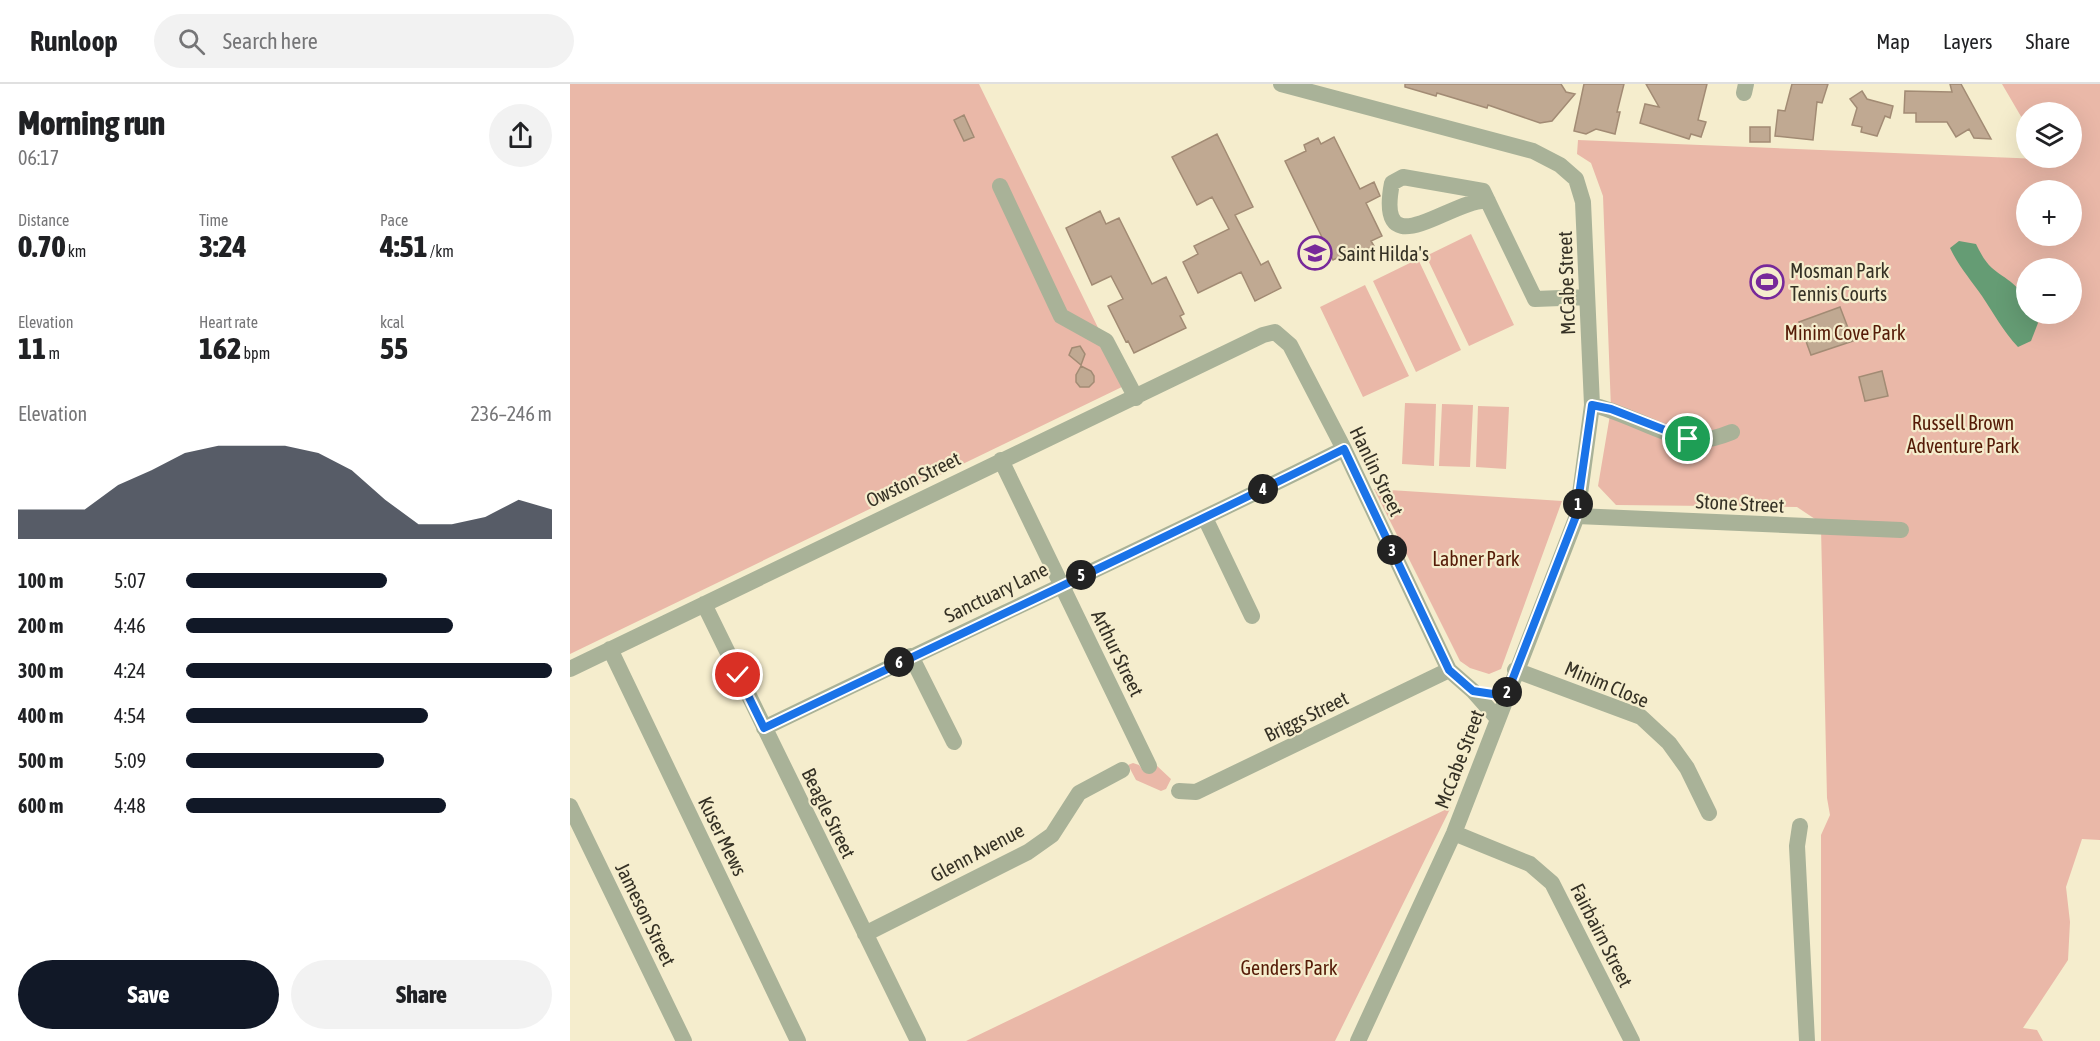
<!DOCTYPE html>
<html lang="en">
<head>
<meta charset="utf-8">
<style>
	:root { --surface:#fff; --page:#f2f2f2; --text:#202124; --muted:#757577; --line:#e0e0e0; --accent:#111827 }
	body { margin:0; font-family:"Asap Condensed",sans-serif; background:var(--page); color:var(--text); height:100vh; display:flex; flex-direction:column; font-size:22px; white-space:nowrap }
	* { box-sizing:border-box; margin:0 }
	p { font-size:20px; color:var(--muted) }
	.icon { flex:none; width:33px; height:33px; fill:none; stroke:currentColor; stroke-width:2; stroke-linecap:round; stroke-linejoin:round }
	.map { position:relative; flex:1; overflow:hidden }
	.details { display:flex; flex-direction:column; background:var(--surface); width:570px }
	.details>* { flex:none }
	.buttons { position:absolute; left:1446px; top:18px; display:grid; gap:12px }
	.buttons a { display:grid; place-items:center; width:66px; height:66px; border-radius:50%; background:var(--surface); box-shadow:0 6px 24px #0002; font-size:30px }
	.pin { position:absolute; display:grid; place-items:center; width:51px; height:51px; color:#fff; margin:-26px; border:3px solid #fff; border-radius:50%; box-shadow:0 2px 6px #0007 }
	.km { position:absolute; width:30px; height:30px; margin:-15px; border-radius:50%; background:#222; color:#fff; font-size:16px; line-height:30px; text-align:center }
	.round { display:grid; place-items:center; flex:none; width:63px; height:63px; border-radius:32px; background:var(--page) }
	.summary { display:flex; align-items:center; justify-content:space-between; height:102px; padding:0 18px }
	h1 { font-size:33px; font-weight:800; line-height:45px }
	.figures { display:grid; grid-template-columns:repeat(3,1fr); gap:9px; height:102px; padding:6px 18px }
	.figures div { display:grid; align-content:center }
	.figures b { font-size:30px; font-weight:800 }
	.figures small { font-size:16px; font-weight:400 }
	.figures p { font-size:16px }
	.chart { height:168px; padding:12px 18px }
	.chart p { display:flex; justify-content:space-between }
	.chart svg { width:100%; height:108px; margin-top:6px; fill:var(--accent); opacity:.7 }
	.button { display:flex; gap:12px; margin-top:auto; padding:12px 18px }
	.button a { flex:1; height:69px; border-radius:36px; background:var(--accent); color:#fff; font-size:24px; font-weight:800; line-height:69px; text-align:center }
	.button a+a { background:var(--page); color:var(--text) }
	ul { padding:0 18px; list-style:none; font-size:20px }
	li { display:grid; grid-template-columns:96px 72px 1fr; align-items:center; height:45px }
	li i { height:15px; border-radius:8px; background:var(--accent) }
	header { display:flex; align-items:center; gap:36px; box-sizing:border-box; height:84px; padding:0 30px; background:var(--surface); border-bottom:2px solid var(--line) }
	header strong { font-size:28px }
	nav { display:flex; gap:33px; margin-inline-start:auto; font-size:21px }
	.search { width:420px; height:54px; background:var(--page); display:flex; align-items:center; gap:15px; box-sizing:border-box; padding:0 21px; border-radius:33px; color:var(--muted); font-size:22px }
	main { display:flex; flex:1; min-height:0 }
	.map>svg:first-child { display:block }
	.green { fill:#eab8a8; fill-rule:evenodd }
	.water { fill:#659c74 }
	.building { fill:#c0a992; stroke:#a28b74; stroke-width:1.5 }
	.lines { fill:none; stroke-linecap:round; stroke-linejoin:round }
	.minor { stroke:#a9b298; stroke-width:16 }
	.route-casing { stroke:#fff; stroke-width:12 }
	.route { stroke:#1a73e8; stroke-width:8 }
	.labels { text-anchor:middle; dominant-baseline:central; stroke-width:4.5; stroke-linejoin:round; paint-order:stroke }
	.poi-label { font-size:20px; fill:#353125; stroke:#f5edcd; text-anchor:start }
	.street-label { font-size:20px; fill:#353125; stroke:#f5edcd }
	.park-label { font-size:20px; fill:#551b07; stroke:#f5edcd }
</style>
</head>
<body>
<header>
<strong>Runloop</strong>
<div class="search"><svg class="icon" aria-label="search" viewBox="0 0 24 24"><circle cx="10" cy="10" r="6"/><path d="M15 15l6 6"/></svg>Search here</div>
<nav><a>Map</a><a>Layers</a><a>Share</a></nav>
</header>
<main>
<section class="details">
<div class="summary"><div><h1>Morning run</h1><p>06:17</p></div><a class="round"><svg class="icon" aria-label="share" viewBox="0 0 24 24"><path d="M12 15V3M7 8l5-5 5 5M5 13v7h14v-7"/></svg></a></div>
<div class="figures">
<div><p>Distance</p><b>0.70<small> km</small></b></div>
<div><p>Time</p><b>3:24</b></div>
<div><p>Pace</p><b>4:51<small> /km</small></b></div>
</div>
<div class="figures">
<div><p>Elevation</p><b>11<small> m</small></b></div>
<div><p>Heart rate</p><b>162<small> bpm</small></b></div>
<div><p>kcal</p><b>55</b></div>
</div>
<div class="chart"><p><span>Elevation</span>236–246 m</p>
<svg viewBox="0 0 160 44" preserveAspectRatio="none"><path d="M0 44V32L10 32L20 32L30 22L40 16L50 9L60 6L70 6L80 6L90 9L100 16L110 28L120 38L130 38L140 35L150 28L160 32V44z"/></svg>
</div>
<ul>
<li><b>100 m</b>5:07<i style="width:55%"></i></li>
<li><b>200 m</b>4:46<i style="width:73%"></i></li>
<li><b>300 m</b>4:24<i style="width:100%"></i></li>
<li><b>400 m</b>4:54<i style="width:66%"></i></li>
<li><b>500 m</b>5:09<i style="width:54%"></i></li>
<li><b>600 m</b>4:48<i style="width:71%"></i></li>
</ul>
<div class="button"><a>Save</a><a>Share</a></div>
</section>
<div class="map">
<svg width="1530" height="957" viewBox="0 0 1530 957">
	<rect width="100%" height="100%" fill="#f5edcd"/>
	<!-- green -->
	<path class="green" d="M0,0H409L556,301L0,570Z
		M1432,0H1530V756L1512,755L1496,803L1500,838L1498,876L1453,944L1467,946L1473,957H1251V751L1260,731L1257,714L1251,444L1245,435L1227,423L1046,421L1028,402L1041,325L1033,112L1021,79L1007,70L1008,56L1472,75L1502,74V28H1456V41ZM1456,106H1502V152H1456ZM1456,184H1502V230H1456Z
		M901,150L944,241L899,262L856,172Z
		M848,175L891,266L846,288L803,197Z
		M795,201L839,292L793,313L750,223Z
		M835,319L866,320L864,382L832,380Z
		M872,320L903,321L900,383L869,382Z
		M908,322L939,323L936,385L906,383Z
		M804,405L992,417L931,585L919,590L900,584L890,577Z
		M563,679L569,681L574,688L586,681L601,695L596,705L591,707L566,696L558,681Z
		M881,723L765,957H396Z"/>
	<!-- water -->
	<path class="water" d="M1389,157L1406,160C1410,168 1415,178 1422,184C1440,199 1456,202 1456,230H1463L1468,239L1461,257L1448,263C1433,247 1424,230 1412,212C1401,196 1389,183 1380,164Z"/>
	<!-- building -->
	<path class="building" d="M835,0H991L996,8L1005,10L982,37L970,39L918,21L917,24L867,9L866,12L835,3Z
		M1014,0H1054L1047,28H1050L1045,50L1026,45L1016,50L1004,47Z
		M1076,0H1137L1128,36L1136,38L1131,53L1121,50L1119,55L1070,39L1075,20L1089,23Z
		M1222,0H1258L1252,19L1247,18L1243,56L1205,52L1208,26L1215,27Z
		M1380,0H1391L1421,55L1404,54L1399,45L1386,53L1377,38H1346V29H1334L1335,7L1382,8Z
		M1292,7L1297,15L1323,22L1320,34L1315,32L1307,52L1291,48L1292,43L1282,41L1287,24L1280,15Z
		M394,31L404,53L394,57L384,36Z
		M1180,43H1200V58H1180Z
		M647,50L683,123L665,131L691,181L698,177L711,204L685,217L671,188L628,209L613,178L628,170L624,162L659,145L642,113L627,121L602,73Z
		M764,53L790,105L804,98L810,112L796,119L812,152L801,157L804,162L787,170L785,165L763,176L715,77L736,67L734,61L748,54L751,60Z
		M530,127L536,140L549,134L582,200L596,193L614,230L610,232L616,244L564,269L558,257L556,258L538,222L553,215L541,192L522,201L496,144Z
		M1270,223L1283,257L1241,271L1229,238Z
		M510,262L515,270L511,281L499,271L502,264Z
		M511,282L521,287L524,292V298L519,303H510L506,298V291Z
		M1312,287L1318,312L1295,317L1289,293Z"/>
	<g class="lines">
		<!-- minor -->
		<path class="minor" d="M711,0L963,67L990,81L1006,95L1013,118L1022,321L1007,432L884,749L788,957
			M1174,9L1176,0
			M430,102L491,232L536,257L566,314
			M918,117C883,113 805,187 822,99L833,93L913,107L923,128L965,215L1017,213
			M1022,321C1056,328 1099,356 1130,356C1140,356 1152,352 1162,348
			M431,376L579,682
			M1007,432L1331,446
			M635,434L682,532
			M134,520L348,957
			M40,565L228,957
			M341,572L384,658
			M0,585L693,251L705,248L720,261L774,365L879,586L903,607L927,634
			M945,586L1071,633L1099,659L1117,684L1139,729
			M194,644C387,550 582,461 774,365
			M609,707L626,708L879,586
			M0,722L114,957
			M1230,742L1227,762L1237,957
			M884,749L960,780L982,799L1062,957
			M295,850L458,768L482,751L509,709L552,686"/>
	</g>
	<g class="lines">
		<defs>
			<path id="route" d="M168,591L194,644C387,551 582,461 774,365L879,586L903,607L936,612L1006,432L1022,321L1041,325L1118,355"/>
		</defs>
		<!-- route casing -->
		<use href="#route" class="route-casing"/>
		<!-- route -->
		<use href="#route" class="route"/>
	</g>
	<!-- icons -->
	<defs>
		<symbol id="school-ring" viewBox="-11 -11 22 22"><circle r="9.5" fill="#f5edcd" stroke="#77299a" stroke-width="1.5"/><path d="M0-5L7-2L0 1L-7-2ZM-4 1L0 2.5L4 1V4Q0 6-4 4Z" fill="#77299a"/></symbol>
		<symbol id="stadium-ring" viewBox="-11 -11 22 22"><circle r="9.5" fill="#f5edcd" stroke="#77299a" stroke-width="1.5"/><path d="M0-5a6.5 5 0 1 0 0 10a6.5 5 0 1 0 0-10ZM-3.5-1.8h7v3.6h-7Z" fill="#77299a"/></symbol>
	</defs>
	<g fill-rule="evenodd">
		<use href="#school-ring" x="726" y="150" width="38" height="38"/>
		<use href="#stadium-ring" x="1178" y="179" width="38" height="38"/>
	</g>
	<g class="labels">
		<!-- poi labels -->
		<g class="poi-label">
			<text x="768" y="169">Saint Hilda's</text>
			<text x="1220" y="186">Mosman Park<tspan x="1220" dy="23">Tennis Courts</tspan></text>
		</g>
		<!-- street labels -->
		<g class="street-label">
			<text transform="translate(996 199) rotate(-92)">McCabe Street</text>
			<text transform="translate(807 387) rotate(64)">Hanlin Street</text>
			<text transform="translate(343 395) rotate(-26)">Owston Street</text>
			<text transform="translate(1170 419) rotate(3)">Stone Street</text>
			<text transform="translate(426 508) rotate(-26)">Sanctuary Lane</text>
			<text transform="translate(548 569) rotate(64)">Arthur Street</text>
			<text transform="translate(1037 600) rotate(23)">Minim Close</text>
			<text transform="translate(736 632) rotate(-26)">Briggs Street</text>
			<text transform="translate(889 675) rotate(-69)">McCabe Street</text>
			<text transform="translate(259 729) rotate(64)">Beagle Street</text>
			<text transform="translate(153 752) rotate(64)">Kuser Mews</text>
			<text transform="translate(407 768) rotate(-28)">Glenn Avenue</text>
			<text transform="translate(76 830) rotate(64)">Jameson Street</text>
			<text transform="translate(1032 851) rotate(63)">Fairbairn Street</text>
		</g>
		<!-- park labels -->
		<g class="park-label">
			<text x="1275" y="248">Minim Cove Park</text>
			<text x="1393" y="338">Russell Brown<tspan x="1393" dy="23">Adventure Park</tspan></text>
			<text x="906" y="474">Labner Park</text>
			<text x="719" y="883">Genders Park</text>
		</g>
	</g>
</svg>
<div class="buttons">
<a><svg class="icon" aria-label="layers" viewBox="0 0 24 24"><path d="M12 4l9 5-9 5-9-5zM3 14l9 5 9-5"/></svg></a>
<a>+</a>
<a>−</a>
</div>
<div class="pin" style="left:1118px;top:355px;background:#1e9e55"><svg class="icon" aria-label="arrive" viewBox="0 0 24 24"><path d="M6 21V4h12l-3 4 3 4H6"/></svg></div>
<div class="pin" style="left:168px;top:591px;background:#d93025"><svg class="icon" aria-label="check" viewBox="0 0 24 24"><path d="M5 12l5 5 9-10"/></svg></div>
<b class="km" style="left:1008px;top:420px">1</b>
<b class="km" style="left:937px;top:608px">2</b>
<b class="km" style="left:822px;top:466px">3</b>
<b class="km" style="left:693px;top:405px">4</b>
<b class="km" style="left:511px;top:491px">5</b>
<b class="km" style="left:329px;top:578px">6</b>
</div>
</main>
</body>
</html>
